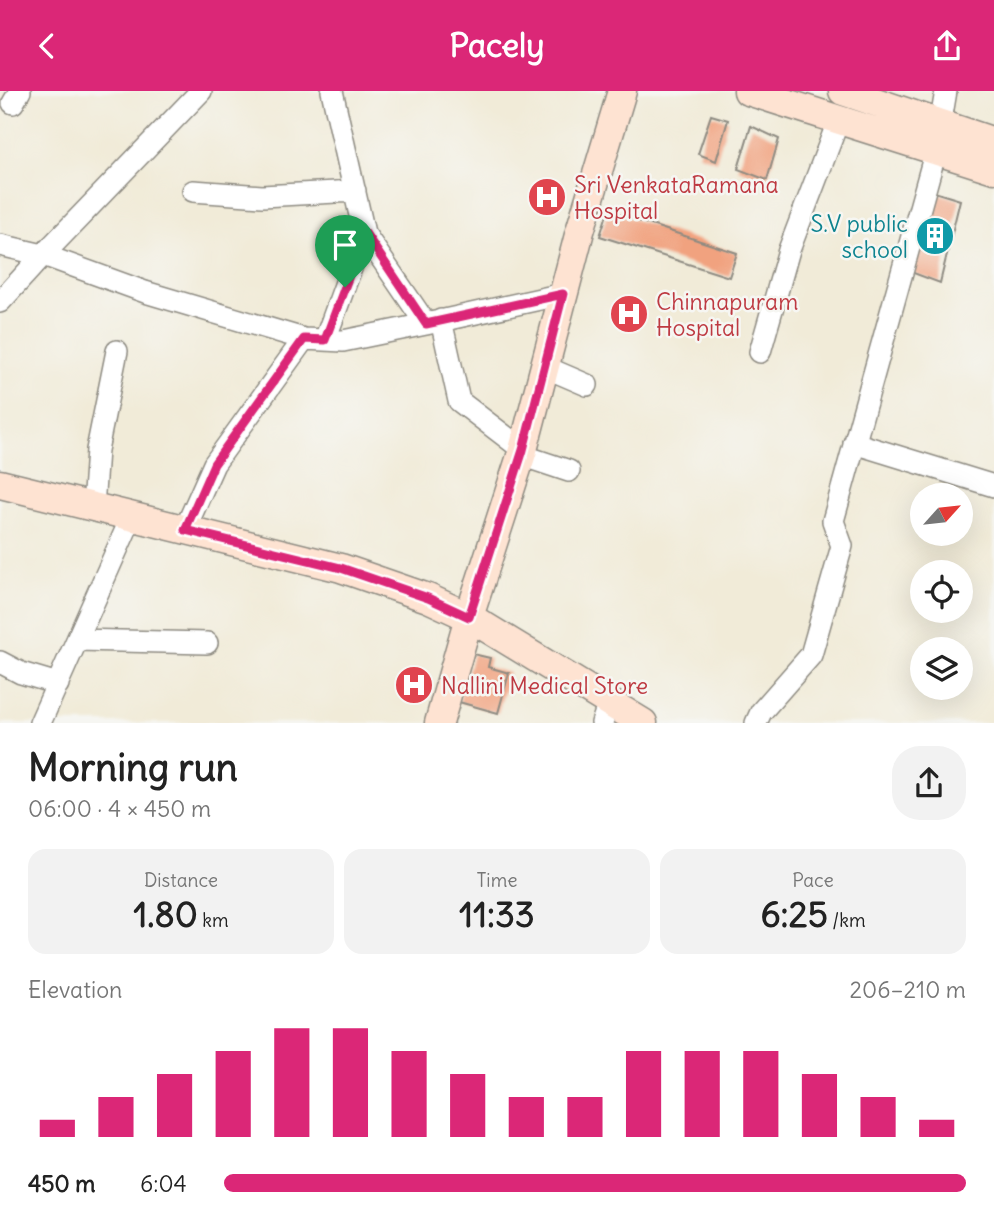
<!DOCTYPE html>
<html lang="en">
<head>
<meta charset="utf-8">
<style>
	:root { --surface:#fff; --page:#f2f2f2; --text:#222; --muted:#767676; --accent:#db2777 }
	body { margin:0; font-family:Delius,sans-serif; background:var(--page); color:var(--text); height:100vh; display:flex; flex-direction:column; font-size:26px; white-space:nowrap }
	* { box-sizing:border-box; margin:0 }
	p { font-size:23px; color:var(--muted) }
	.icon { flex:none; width:38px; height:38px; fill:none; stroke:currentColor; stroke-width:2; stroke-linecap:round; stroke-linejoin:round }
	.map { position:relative; height:632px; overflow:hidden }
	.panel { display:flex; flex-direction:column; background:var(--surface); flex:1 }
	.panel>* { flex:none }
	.needle { width:46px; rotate:63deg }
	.buttons { position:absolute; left:910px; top:392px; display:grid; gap:14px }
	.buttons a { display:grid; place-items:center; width:63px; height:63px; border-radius:50%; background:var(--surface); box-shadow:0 7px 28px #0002; font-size:35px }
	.pin { position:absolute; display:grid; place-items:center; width:60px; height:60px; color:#fff; margin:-72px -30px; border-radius:50% 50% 50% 0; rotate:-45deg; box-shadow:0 0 7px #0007 }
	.pin .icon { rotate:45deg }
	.round { display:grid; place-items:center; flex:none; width:74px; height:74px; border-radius:28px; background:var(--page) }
	.summary { display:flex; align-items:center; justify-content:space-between; height:119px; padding:0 28px }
	h1 { font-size:38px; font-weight:700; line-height:52px }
	.figures { display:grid; grid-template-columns:repeat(3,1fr); gap:10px; height:119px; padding:7px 28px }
	.figures div { display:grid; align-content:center; border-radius:18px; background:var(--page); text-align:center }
	.figures b { font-size:35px; font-weight:700 }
	.figures small { font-size:19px; font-weight:400 }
	.figures p { font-size:19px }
	.chart { height:196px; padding:14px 28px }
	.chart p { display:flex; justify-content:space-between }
	.chart svg { width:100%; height:126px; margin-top:7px; stroke:var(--accent); stroke-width:6 }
	ul { padding:0 28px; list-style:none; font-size:23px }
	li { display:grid; grid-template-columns:112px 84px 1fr; align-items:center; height:52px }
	li i { height:18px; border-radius:9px; background:var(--accent) }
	header { display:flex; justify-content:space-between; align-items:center; height:91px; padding:0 28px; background:var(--accent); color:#fff; font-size:32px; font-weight:700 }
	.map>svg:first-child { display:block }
	.building { fill:#f1a27f }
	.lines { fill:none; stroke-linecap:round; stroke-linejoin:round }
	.street-casing { stroke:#8e8b82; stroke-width:24 }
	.secondary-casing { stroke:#8e8b82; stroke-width:31 }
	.street { stroke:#fff; stroke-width:21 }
	.secondary { stroke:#fee3d2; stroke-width:28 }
	.route-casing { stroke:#fff; stroke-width:14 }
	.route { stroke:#db2777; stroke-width:9 }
	.labels { text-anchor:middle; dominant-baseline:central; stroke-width:5; stroke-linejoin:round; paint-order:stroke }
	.health-label { font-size:23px; fill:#be3a42; stroke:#f6f6f2; text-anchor:start }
	.culture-label { font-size:23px; fill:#0d838f; stroke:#f6f6f2; text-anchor:end }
</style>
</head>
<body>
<header><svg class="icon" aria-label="back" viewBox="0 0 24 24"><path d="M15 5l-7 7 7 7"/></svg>Pacely<svg class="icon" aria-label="share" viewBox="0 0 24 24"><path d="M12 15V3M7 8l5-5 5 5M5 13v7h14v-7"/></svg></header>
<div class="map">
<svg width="994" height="632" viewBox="0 0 994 632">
	<rect width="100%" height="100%" fill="#f6f6f2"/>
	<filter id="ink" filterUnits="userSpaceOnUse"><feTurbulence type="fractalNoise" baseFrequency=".0143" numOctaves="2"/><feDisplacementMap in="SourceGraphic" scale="14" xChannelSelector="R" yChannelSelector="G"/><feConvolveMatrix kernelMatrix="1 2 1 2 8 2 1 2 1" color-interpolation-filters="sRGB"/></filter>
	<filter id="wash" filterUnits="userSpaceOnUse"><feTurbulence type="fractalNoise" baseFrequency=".00686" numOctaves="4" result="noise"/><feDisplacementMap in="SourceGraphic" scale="28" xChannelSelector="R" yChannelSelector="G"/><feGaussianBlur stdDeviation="1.57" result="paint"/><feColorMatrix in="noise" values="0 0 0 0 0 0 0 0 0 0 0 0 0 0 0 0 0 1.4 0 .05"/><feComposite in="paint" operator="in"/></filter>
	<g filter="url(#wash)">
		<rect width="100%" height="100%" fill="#f1ebd8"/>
		<g id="blocks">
			<!-- building -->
			<path class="building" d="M711,24L728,29L716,70L698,63Z
				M751,35L779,48L767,89L738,78Z
				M931,100L960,109L940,192L908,180Z
				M608,120L737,162L729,186L600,145Z
				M473,563L490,567L488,576L509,582L498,622L459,611Z"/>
		</g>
	</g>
	<g filter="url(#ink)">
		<use href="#blocks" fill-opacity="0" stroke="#8e8b82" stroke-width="2"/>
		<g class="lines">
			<defs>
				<path id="street" d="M332,0L364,142L426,233L563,203
					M13,12L20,0
					M193,100L262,105L355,100
					M0,154L43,164L145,201L304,248L343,250L426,233
					M0,211L43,164L201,0
					M441,229L459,310L523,359
					M325,249L364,142
					M760,261L789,159L839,28
					M545,276L587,294
					M854,352L994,395
					M521,364L569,380
					M93,416L97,359L117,260
					M185,438L214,373L304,248
					M77,549L207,552
					M0,571L21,582L58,593
					M40,632L132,425
					M602,632L609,611
					M756,632L761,621L811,564L842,455L833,430L936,59L946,0"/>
				<path id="secondary" d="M748,0L994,78
					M843,0L994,51
					M0,393L341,477L428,507L469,526L643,632
					M439,632L469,526L523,359L580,140L622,0"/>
			</defs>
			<!-- street casing -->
			<use href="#street" class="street-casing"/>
			<!-- secondary casing -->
			<use href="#secondary" class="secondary-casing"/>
			<!-- street -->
			<use href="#street" class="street"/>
			<!-- secondary -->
			<use href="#secondary" class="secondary"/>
		</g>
	</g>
	<g class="lines" filter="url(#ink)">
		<defs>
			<path id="route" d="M365,142L426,233L563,203L523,359L469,526L428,507L341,477L185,439L214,373L304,248L325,249Z"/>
		</defs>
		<!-- route casing -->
		<use href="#route" class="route-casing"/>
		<!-- route -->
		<use href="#route" class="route"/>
	</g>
	<!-- icons -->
	<defs>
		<symbol id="hospital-disc" viewBox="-11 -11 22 22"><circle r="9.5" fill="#e0444e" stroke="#f6f6f2"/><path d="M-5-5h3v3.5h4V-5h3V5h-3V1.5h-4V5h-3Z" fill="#fff"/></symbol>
		<symbol id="building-disc" viewBox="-11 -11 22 22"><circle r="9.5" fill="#0f9aa8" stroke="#f6f6f2"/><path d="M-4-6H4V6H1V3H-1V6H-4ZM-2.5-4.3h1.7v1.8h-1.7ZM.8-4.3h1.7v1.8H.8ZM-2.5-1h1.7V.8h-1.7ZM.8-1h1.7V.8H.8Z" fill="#fff"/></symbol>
	</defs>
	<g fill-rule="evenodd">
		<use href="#hospital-disc" x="525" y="84" width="44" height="44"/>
		<use href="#building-disc" x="913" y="123" width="44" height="44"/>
		<use href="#hospital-disc" x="607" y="201" width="44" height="44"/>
		<use href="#hospital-disc" x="392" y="572" width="44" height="44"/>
	</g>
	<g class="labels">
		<!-- health labels -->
		<g class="health-label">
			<text x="574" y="93">Sri VenkataRamana<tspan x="574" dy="26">Hospital</tspan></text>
			<text x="656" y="210">Chinnapuram<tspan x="656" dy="26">Hospital</tspan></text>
			<text x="441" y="594">Nallini Medical Store</text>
		</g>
		<!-- culture labels -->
		<g class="culture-label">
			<text x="908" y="132">S.V public<tspan x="908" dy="26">school</tspan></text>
		</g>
	</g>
</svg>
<div class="buttons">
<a><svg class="needle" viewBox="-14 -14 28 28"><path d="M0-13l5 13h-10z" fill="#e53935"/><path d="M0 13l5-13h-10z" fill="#767676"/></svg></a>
<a><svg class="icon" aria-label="locate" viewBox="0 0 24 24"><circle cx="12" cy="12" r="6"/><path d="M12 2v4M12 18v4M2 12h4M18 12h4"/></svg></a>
<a><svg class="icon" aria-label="layers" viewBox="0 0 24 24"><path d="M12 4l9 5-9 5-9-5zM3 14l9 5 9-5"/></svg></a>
</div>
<div class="pin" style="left:345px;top:196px;background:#1e9e55"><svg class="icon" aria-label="arrive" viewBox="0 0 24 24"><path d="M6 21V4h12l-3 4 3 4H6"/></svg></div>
</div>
<section class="panel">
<div class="summary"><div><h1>Morning run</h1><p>06:00 · 4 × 450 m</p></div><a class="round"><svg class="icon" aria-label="share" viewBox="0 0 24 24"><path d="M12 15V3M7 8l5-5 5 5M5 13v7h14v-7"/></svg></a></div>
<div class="figures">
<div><p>Distance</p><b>1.80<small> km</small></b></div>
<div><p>Time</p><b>11:33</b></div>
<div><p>Pace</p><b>6:25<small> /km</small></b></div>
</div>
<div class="chart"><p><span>Elevation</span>206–210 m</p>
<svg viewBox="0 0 160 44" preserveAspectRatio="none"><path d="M5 44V38M15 44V30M25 44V22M35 44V14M45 44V6M55 44V6M65 44V14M75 44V22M85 44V30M95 44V30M105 44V14M115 44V14M125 44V14M135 44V22M145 44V30M155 44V38"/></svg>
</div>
<ul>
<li><b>450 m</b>6:04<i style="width:100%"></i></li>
</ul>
</section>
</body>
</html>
